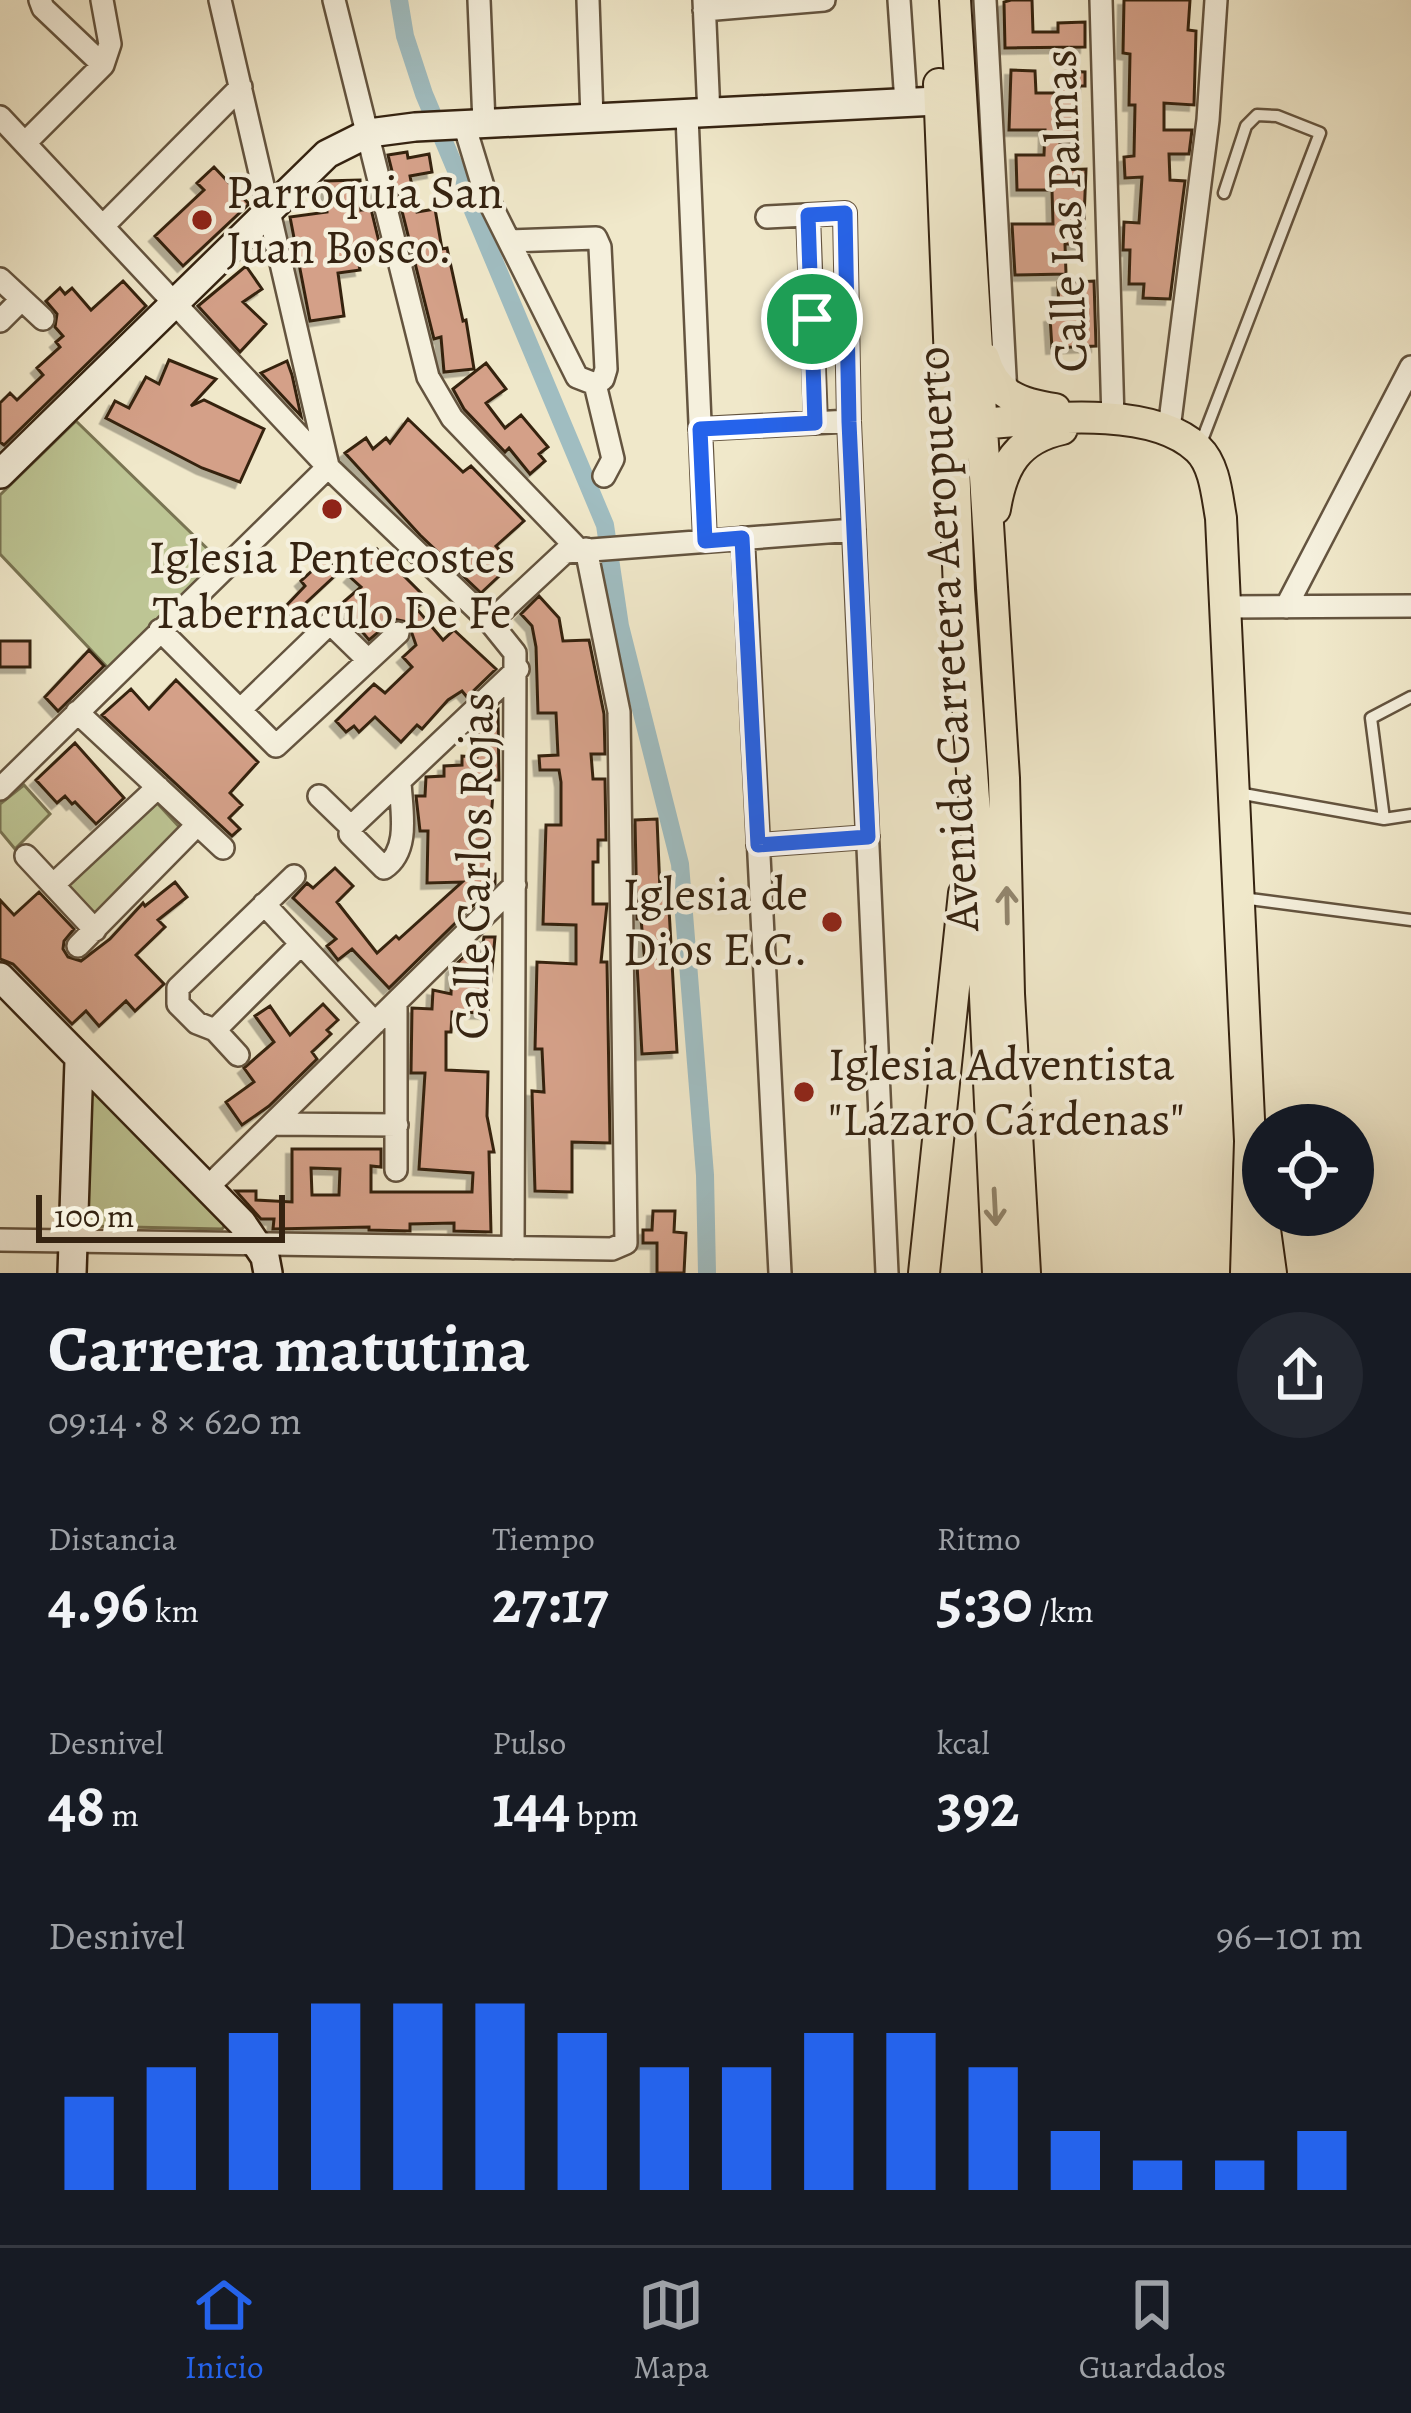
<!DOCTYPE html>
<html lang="es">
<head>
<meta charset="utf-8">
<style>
	:root { --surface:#171b24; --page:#242831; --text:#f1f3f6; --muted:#9ea1a6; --line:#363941; --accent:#2563eb }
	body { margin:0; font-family:Alegreya,serif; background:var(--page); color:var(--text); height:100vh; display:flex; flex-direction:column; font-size:45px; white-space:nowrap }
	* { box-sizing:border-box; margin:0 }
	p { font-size:39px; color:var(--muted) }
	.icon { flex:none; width:66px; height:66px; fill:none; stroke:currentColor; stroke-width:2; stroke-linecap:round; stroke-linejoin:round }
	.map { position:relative; height:1273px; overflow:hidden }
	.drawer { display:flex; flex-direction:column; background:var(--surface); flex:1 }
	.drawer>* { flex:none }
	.controls { position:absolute; left:1242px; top:1104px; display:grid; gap:24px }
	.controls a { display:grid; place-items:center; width:132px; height:132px; border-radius:50%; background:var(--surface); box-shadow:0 12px 48px #0002; font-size:60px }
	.scale { position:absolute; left:36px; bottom:30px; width:249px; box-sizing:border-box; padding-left:12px; border:6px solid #352311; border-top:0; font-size:33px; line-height:42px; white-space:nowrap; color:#352311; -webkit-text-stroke:9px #f5f0dd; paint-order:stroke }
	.pin { position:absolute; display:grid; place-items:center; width:102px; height:102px; color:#fff; margin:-51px; border:6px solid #fff; border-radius:50%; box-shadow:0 3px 12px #0007 }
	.round { display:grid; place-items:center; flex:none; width:126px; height:126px; border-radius:63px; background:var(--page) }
	.headline { display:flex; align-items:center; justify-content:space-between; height:204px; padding:0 48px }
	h1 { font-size:66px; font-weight:700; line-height:90px }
	.figures { display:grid; grid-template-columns:repeat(3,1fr); gap:18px; height:204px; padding:12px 48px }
	.figures div { display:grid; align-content:center }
	.figures b { font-size:60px; font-weight:700 }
	.figures small { font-size:33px; font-weight:400 }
	.figures p { font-size:33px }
	.chart { height:336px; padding:24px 48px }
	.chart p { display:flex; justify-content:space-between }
	.chart svg { width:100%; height:216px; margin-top:12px; stroke:var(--accent); stroke-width:6 }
	.tabs { display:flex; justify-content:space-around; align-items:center; height:168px; border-top:3px solid var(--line); background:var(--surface); font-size:33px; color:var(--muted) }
	.tabs a { display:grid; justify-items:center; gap:6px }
	.tabs .selected { color:var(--accent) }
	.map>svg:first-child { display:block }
	.green { fill:#bdc594; stroke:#797452; stroke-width:3 }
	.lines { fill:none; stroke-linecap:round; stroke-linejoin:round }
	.canal { stroke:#a0bdc1; stroke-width:18 }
	.building { fill:#d4a088; stroke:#352311; stroke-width:3; fill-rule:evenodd; filter:url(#shadow) }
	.lane-casing { stroke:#64543f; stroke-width:15 }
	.street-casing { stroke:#64543f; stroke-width:26 }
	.secondary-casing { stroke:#352311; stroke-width:32 }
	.primary-casing { stroke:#352311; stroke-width:34 }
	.lane { stroke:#f5f0dd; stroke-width:10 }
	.street { stroke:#f5f0dd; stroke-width:21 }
	.secondary { stroke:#f5f0dd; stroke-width:27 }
	.primary { stroke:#f0e8ca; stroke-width:30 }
	.oneway { stroke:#92866e }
	.route-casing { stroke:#fff; stroke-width:24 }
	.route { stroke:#2563eb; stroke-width:15 }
	.poi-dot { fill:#8f2418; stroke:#f5f0dd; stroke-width:4.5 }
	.labels { text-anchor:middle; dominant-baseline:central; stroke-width:9; stroke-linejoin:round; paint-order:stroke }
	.poi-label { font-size:48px; fill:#352311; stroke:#f5f0dd; text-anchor:start }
	.street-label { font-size:48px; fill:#352311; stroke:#f5f0dd }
</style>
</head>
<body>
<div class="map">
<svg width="1411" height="1273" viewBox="0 0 1411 1273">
	<defs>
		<filter id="shadow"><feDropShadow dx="-5.5" dy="5.5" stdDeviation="0" flood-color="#0004"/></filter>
	</defs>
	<rect width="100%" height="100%" fill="#f0e8ca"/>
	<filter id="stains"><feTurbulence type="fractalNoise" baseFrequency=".00167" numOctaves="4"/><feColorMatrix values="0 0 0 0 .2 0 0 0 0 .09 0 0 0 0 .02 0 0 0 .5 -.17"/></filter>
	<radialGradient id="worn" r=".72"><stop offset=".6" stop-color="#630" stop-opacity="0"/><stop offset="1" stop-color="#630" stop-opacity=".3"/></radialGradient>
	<!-- green -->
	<path class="green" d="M76,421L220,561L109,669L0,554V495Z
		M24,785L50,814L15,849L0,831V804Z
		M145,790L183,831L98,923L53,875Z
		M89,1085L229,1221L222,1229L82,1226Z"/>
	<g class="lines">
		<!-- canal -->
		<path class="canal" d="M399,0L405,36L424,94L605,525L620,626L680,864L705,1175L707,1273"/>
	</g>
	<!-- building -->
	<path class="building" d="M1011,0H1032L1033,32H1058V23L1085,22V47L1005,48L1004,2Z
		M1124,0H1190L1188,30L1196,31L1194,105L1164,103V130H1192L1189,154H1169L1170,180L1185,181L1170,299L1143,298L1144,284H1129L1130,250H1123L1124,222L1139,223L1142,177L1125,178L1124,157L1134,156L1135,105H1129L1130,54L1123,53Z
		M1011,70L1035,71L1036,93H1060L1061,71L1085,72V86H1077L1076,142H1060V170L1086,169L1083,244H1065L1066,274L1015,275L1012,224H1053L1052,190H1017L1016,155H1044L1045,130H1009Z
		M407,152L408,158L429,154L432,172L410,176L417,212L435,209L442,249L447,248L463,321L466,320L474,369L444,372L441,337L434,339L388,155Z
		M214,167L249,204L183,266L155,236L204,190L197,183Z
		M360,180L361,210L371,209L380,246L364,250L366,259L358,260L360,270L338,273L344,316L310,321L290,217L327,212L325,181Z
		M246,266L262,289L243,302L266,324L240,352L198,306Z
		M123,281L146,306L4,445L0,442V403L10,393L17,400L43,375L37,368L60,347L56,342L63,336L55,327L57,314L46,301L60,288L65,294L72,288L91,310Z
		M1094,281L1096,346L1052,348L1050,317L1059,316L1058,283Z
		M169,360L216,379L191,406L204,400L264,429L240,482L202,468L106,418L115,401L129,408L146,377L159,384Z
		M287,361L292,375L301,416L261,373Z
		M486,363L506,389L486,403L505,428L521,415L548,447L539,454L545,461L530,474L509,448L505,452L464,409L453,389Z
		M408,419L463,472L471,466L524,521L496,546L512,564L481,593L420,535L345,453L366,438L373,449L386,438L390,443Z
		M377,549L427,599L416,608L443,640L454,630L496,669L467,697L462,691L448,700L422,729L417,725L401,742L375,717L359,732L354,726L346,732L336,721L374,684L385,693L412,667L403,657L416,645L408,622L394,619L369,640L340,605L361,587L350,577Z
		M326,558L339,572L294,614L286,606L305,586L301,581Z
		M539,596L559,618L563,641L589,640L604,714L605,754H591L593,779H605L606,840H598V862H593V904H607L601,962H607L610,1143L572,1142V1192L535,1191L532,1091L544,1092L542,1049H535L537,962L576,964V925L543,924L546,825H561V782L559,770H540L539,756L558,755L556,713H538L536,647L532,626L521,614Z
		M0,641H30V667H0Z
		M89,650L104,666L58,711L45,697Z
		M176,680L258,762L230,793L242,805L229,818L240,829L232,836L102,715L131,689L149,709Z
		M498,710L499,780H494L491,819H485L487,874H495V884L389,988L352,949L338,960L327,946L336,939L293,898L307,883L313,888L335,868L353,886L337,902L377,953L396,936L399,939L462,882L427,883L428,831H420L416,796H425L426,777L444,776V766L462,765V756L477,757L478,727Z
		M75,743L124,798L96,824L75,802L72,804L65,796L57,803L36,780Z
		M657,819L660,891H668L677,1052L642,1054L637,964L645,963L641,919H637L635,820Z
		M175,882L187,897L158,920L165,927L136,955L164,984L135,1011L126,1001L99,1026L86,1011L72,1024L13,964L0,959V900L14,915L39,892L74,929L64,941L63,949L68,957L81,961L110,939L143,903L145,906Z
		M484,937H495L488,1013L452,1012L451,1032H446V1070L488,1072L487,1116L494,1152H489L491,1232L454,1231V1223L410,1224V1231L369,1230V1227L273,1229L274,1219H261L236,1191H256V1200L292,1202V1149H381V1167L371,1166V1192H472L473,1173L419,1169L425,1073H411L412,1008L432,1009L433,990L451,994L452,968L465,956H481ZM311,1168L340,1169L339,1195H312Z
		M323,1004L338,1020L327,1030L331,1034L312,1052L317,1059L269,1106L242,1125L226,1102L254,1082L244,1068L274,1042L255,1016L270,1006L290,1035Z
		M653,1211H675L674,1232L686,1233L684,1273H657V1243H643V1230H652Z"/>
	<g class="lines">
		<defs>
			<path id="lane" d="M1199,448L1320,133L1277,116L1257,115L1246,126L1224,193
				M1238,793L1384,819L1411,815
				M1384,819L1371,718L1411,697
				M1242,898L1411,920"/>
			<path id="street" d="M40,0L43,8L103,65
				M220,0L328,466
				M334,0L428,377L452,418L578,549
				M479,0L484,123
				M588,0L592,119
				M704,0L709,115
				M899,0L906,103
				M985,0L1006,395
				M1101,0L1113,420
				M704,10L824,0
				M687,116L705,541
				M0,117L328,467L490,622L515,653L513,1248
				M464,124L485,193L577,377L595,384
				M25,143L103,65L110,44L102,0
				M808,215L816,423
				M767,217L845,213L849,421L887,1273
				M103,226L241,87
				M509,241L596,238L600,247L606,369L603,379L595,384
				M0,279L43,319
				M0,321L21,300
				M595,384L613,459L604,476
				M700,429L849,421
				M1169,429L1208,120L1216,0
				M743,538L780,1273
				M1225,607L1411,606
				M1286,607L1411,367
				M490,622L565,552L854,530
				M160,630L276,746L398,633
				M240,710L330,623L367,659
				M77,712L223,848
				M0,789L328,467
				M319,796L351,827L350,834L384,868C411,850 401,809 400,781
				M351,827L518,669
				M758,845L868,837
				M26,856L95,930
				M53,885L158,787
				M264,904L375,1023
				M78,946L197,825
				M396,1002V1170
				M215,1030L301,944
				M238,1055L215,1030L197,1023L178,1004V988L294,876
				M272,1124L397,1125
				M208,1187L515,885
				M0,1240L612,1249L626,1243L619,712L586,549"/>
			<path id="secondary" d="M0,474L327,154L369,133L415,127L957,100
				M0,977L242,1223L265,1257L268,1273
				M72,1273L79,1061"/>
			<path id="primary" d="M955,0L1004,778L1009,994L1025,1273
				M939,84L959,590L979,869L998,1273
				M984,358C994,395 1020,404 1055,409
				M972,442L981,424C1042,419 1151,404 1198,449C1215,465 1217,496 1221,518L1250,1141L1246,1273
				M995,509C1002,466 1017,439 1062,429
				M1263,1215L1271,1273
				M924,1273L964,893"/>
		</defs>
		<!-- lane casing -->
		<use href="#lane" class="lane-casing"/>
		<!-- street casing -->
		<use href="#street" class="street-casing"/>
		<!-- secondary casing -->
		<use href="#secondary" class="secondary-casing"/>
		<!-- primary casing -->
		<use href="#primary" class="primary-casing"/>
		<!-- lane -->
		<use href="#lane" class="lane"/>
		<!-- street -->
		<use href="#street" class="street"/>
		<!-- secondary -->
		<use href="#secondary" class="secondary"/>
		<!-- primary -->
		<use href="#primary" class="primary"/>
	</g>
	<!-- one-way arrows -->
	<defs><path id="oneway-shaft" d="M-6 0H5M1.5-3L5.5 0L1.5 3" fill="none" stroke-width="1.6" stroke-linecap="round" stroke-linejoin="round" transform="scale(3)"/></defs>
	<g class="oneway">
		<use href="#oneway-shaft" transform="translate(1007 905) rotate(-91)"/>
		<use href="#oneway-shaft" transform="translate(995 1207) rotate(87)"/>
	</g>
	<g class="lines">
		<defs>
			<path id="route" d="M845,213L849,422L868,837L758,845L742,538L705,541L700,429L815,423L808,215Z"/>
		</defs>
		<!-- route casing -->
		<use href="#route" class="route-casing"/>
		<!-- route -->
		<use href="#route" class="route"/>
	</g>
	<!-- markers -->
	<g class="poi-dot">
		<circle cx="202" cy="220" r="12"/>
		<circle cx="332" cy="509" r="12"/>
		<circle cx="832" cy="922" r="12"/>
		<circle cx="804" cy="1092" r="12"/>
	</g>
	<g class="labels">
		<!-- poi labels -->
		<g class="poi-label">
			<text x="226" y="192">Parroquia San<tspan x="226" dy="55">Juan Bosco.</tspan></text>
			<text x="332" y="557" text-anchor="middle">Iglesia Pentecostes<tspan x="332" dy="55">Tabernaculo De Fe</tspan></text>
			<text x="808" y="894" text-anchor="end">Iglesia de<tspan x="808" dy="55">Dios E.C.</tspan></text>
			<text x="828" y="1064">Iglesia Adventista<tspan x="828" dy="55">"Lázaro Cárdenas"</tspan></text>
		</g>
		<!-- street labels -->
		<g class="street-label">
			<text transform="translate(1065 211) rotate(-92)">Calle Las Palmas</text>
			<text transform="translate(947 639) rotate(-93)">Avenida Carretera Aeropuerto</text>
			<text transform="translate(474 866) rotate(-89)">Calle Carlos Rojas</text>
		</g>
	</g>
	<rect width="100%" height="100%" filter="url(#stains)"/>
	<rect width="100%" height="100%" fill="url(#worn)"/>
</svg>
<div class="controls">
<a><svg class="icon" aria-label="locate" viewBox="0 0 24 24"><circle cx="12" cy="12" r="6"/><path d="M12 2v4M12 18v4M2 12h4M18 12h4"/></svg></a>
</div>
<div class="scale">100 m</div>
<div class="pin" style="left:812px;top:319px;background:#1e9e55"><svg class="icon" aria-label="arrive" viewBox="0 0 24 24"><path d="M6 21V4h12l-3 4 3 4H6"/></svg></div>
</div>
<section class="drawer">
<div class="headline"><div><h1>Carrera matutina</h1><p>09:14 · 8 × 620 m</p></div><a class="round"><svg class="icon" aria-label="share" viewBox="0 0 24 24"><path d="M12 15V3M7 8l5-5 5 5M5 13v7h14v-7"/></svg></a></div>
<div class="figures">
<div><p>Distancia</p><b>4.96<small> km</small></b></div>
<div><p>Tiempo</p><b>27:17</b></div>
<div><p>Ritmo</p><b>5:30<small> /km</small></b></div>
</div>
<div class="figures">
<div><p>Desnivel</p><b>48<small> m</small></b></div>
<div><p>Pulso</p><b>144<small> bpm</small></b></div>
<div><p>kcal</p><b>392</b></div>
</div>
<div class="chart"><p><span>Desnivel</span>96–101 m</p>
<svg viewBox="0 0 160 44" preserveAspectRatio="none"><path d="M5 44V25M15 44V19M25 44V12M35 44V6M45 44V6M55 44V6M65 44V12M75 44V19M85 44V19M95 44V12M105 44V12M115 44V19M125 44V32M135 44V38M145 44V38M155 44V32"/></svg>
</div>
</section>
<nav class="tabs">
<a class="selected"><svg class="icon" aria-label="home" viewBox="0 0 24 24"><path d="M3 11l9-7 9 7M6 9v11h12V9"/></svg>Inicio</a>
<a><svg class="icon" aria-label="map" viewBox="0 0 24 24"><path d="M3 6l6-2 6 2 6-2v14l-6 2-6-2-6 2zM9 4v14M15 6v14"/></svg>Mapa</a>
<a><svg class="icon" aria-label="saved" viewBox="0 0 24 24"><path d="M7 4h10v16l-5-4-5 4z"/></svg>Guardados</a>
</nav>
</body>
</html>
